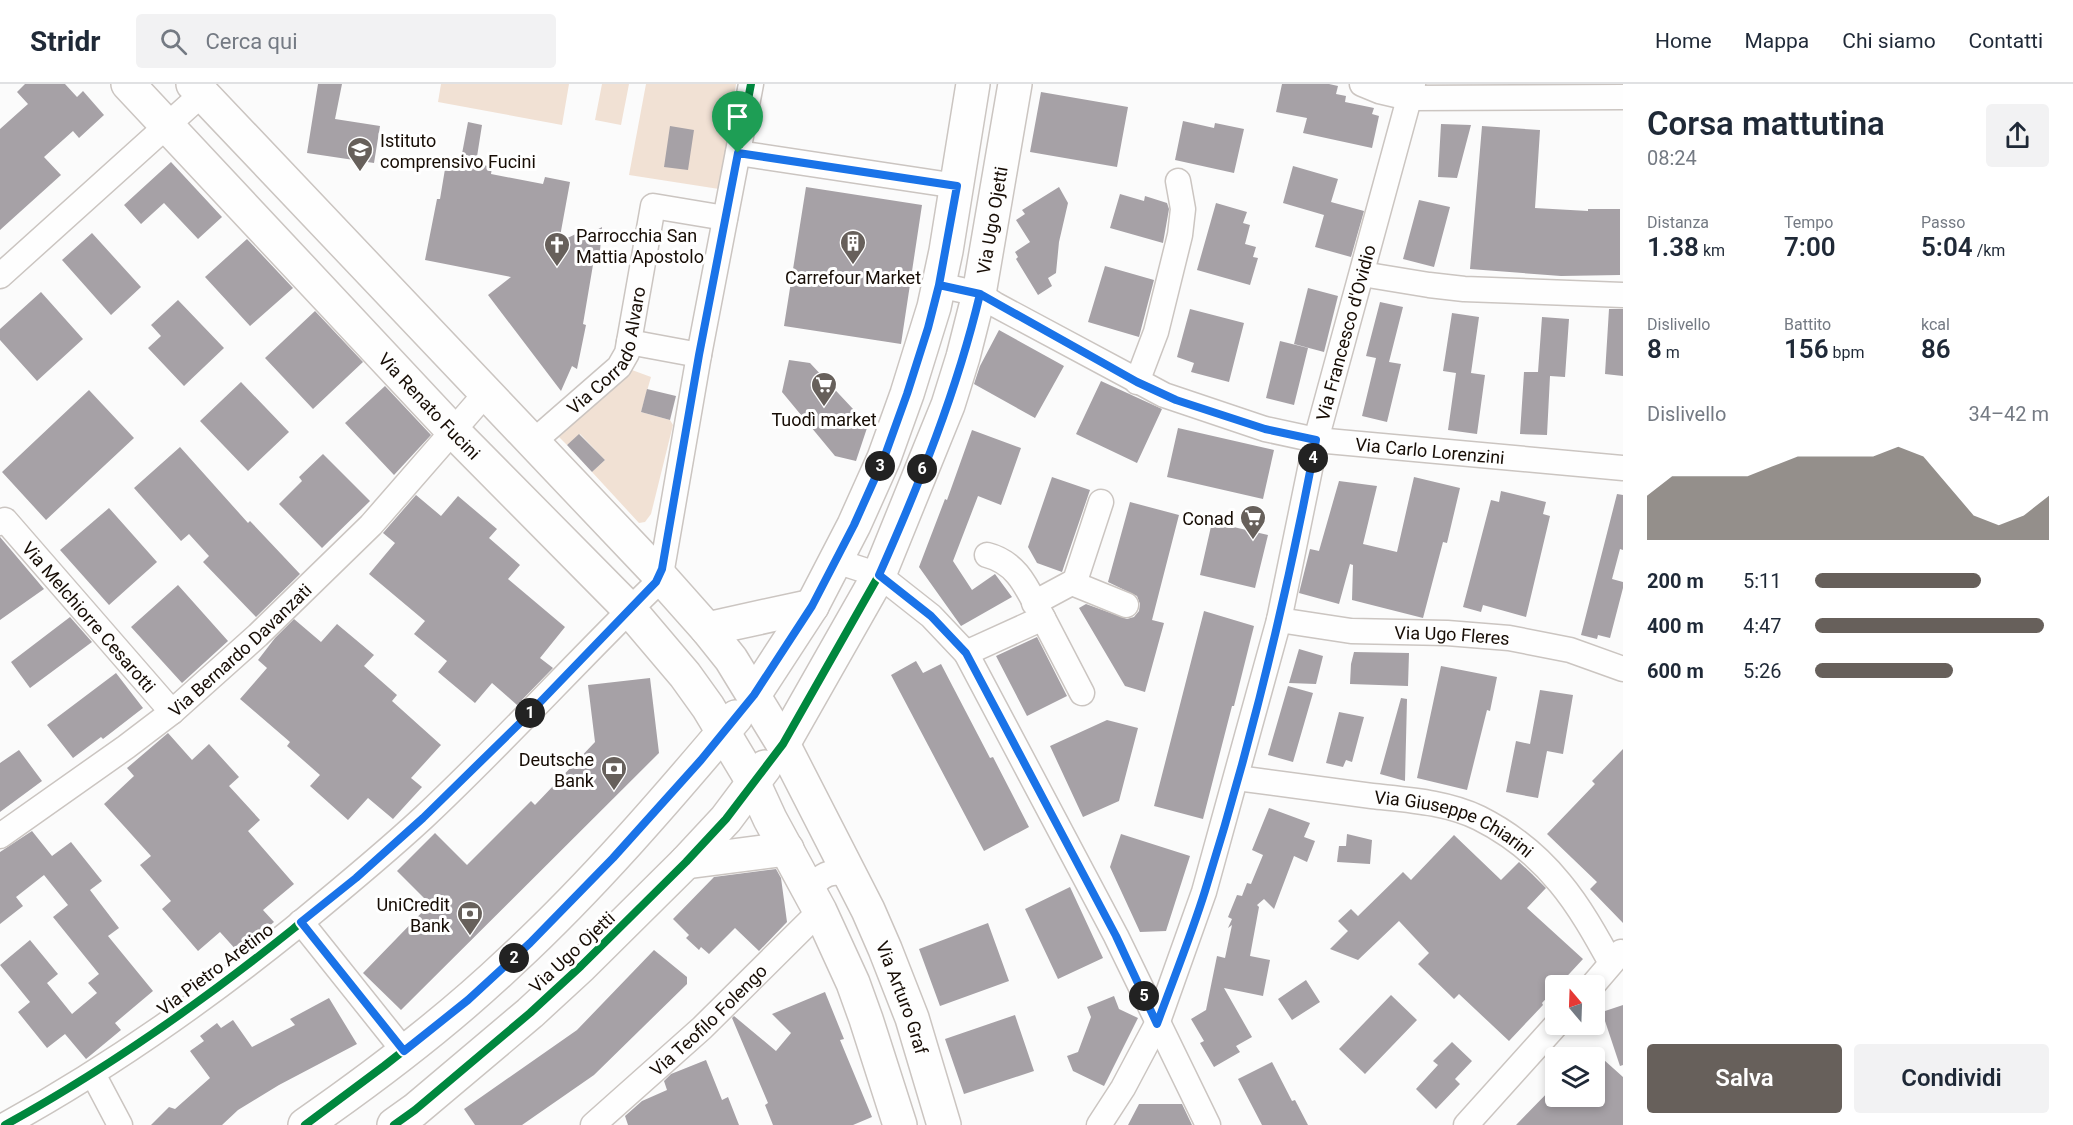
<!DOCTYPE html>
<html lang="it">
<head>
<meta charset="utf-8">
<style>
	:root { --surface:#fff; --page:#f2f2f3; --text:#1f2937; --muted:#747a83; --line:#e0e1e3; --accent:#67605b }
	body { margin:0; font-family:Roboto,sans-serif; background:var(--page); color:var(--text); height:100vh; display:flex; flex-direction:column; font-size:22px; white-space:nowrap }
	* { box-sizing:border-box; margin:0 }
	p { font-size:20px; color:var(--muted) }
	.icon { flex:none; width:33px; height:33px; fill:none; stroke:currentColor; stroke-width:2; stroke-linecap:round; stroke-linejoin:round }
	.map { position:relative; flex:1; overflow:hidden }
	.side { display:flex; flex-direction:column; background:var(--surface); width:450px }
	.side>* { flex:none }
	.needle { width:39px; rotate:341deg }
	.buttons { position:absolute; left:1545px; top:891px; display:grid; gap:12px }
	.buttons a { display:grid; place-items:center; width:60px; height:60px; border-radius:6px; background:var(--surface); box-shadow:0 3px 9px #0003; font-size:30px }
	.pin { position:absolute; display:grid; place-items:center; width:51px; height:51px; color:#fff; margin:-62px -26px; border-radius:50% 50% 50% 0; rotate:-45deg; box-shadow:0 0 6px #0007 }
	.pin .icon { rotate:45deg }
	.km { position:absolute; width:30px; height:30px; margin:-15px; border-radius:50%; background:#222; color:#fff; font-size:16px; line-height:30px; text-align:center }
	.round { display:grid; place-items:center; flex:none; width:63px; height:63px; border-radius:6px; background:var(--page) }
	.summary { display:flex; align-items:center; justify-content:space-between; height:102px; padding:0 24px }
	h1 { font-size:33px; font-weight:600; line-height:45px }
	.stats { display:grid; grid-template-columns:repeat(3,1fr); gap:9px; height:102px; padding:6px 24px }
	.stats div { display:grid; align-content:center }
	.stats b { font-size:26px; font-weight:600 }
	.stats small { font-size:16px; font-weight:400 }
	.stats p { font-size:16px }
	.chart { height:168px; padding:12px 24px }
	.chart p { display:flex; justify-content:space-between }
	.chart svg { width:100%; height:108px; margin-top:6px; fill:var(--accent); opacity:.7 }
	.action { display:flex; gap:12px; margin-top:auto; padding:12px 24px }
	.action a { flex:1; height:69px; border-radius:6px; background:var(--accent); color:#fff; font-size:24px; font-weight:600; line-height:69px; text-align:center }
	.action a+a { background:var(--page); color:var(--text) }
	ul { padding:0 24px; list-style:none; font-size:20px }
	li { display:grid; grid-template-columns:96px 72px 1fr; align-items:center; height:45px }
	li i { height:15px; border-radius:8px; background:var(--accent) }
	header { display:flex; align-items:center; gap:36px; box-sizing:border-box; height:84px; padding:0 30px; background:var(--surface); border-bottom:2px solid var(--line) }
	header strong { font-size:28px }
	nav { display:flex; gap:33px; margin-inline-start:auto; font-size:21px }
	.search { width:420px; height:54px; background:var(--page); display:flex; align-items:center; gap:15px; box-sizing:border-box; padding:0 21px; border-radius:6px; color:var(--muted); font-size:22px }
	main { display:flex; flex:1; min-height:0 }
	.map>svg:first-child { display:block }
	.green { fill:#f1e1d4 }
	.building { fill:#a6a1a6 }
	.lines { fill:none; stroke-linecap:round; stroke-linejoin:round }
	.street-casing { stroke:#cbc5c1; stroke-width:27 }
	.secondary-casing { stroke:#cbc5c1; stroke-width:36 }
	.primary-casing { stroke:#cbc5c1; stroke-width:36 }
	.street { stroke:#fefefe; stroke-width:24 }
	.secondary { stroke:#fefefe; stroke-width:33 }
	.primary { stroke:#fefefe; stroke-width:33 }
	.cycleway-casing { stroke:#fff; stroke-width:11 }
	.cycleway { stroke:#00873e; stroke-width:8 }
	.route-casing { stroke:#fff; stroke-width:12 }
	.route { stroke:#1a73e8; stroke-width:8 }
	.labels { text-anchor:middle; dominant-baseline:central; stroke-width:6; stroke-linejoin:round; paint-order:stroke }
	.poi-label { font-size:18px; fill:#170d05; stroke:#fff; text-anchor:end }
	.street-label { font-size:18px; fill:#170d05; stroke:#fff }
</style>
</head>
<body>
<header>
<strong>Stridr</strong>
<div class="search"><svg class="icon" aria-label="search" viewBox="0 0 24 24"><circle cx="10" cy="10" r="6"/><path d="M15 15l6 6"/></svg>Cerca qui</div>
<nav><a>Home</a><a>Mappa</a><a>Chi siamo</a><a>Contatti</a></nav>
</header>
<main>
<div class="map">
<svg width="1623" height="1041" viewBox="0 0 1623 1041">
	<rect width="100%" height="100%" fill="#fbfbfb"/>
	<!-- green -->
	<path class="green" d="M441,0H569L562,41L438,18Z
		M602,0H629L621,41L595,36Z
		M646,0H736L719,105L629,91Z
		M632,286L651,293L641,328L670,336L673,341L651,430L645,438L639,439L592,388L605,376L580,350L567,361L559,353Z"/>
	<!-- building -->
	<path class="building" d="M25,0H65L77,13L83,7L104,31L79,54L73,47L44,73L61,91L0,146V45L28,20L17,8Z
		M318,0H342L335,35L380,42L374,79L307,69Z
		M1282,0H1329L1338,2L1336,10L1346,12L1345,18L1374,24L1372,30L1379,32L1372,64L1303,49L1307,34L1276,28Z
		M1041,8L1128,23L1117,83L1030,68Z
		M1183,37L1214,44L1215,39L1244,45L1234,89L1175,76Z
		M468,38L482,41L476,79L492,83L491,90L543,100L545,93L570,98L559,158L580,148L582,154L602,143L600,167L595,169L583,240L586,241L577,285L572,282L561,307L488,211L511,193L425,176L437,115H440L447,73L461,75Z
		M1441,40L1471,41L1457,94L1438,93Z
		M670,42L694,46L688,86L664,83Z
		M1482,42L1540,46L1535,124L1588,127V125H1620V191L1561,192L1470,185Z
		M171,78L222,133L198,155L164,119L141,140L124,121Z
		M1293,82L1338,95L1331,118L1364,127L1351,173L1315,163L1324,131L1283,119Z
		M806,103L922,121L901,260L784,242Z
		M1059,103L1068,119L1059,158L1056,189L1048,194L1052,202L1038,211L1016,175L1018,173L1015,168L1030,158L1016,136L1025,130L1022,126Z
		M1120,110L1144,117L1145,112L1167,119L1169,125L1163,159L1110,144Z
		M1419,116L1450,123L1434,183L1403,175Z
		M1216,119L1247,128L1243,139L1250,141L1245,160L1256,163L1253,173L1258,174L1250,201L1197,186Z
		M92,149L141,203L111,231L62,176Z
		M247,155L293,204L250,242L205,193Z
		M1105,182L1154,196L1139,253L1088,238Z
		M1308,204L1338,212L1324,268L1294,260Z
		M41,208L83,255L37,297L0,256V245Z
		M178,216L224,264L184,302L148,264L161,252L151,241Z
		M1380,218L1403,223L1389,278L1401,280L1387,338L1362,332L1376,274L1366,272Z
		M1190,225L1244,239L1229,298L1191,288L1194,279L1177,273Z
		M1609,225H1623V292L1605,290Z
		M315,227L363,278L313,325L265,274Z
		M1452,229L1479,233L1471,289L1485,291L1477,350L1448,346L1456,289L1443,287Z
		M1542,233L1569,235L1565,293L1550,292L1547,351L1520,350L1524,288H1538Z
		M999,246L1064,282L1035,334L974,300L980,282Z
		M1280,257L1308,264L1294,321L1266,314Z
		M789,276L810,279L868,341L856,377L835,372L782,308Z
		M1101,297L1162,325L1137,379L1076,350Z
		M241,298L289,348L248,387L200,337Z
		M385,302L431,351L394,391L345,339Z
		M647,305L676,312L670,336L641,328Z
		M89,306L134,354L46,436L2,388Z
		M1178,344L1274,366L1263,415L1167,393Z
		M972,346L1021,364L1001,421L978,412L953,477L972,506L995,490L1012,513L961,542L919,483L945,415L947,416Z
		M579,350L605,376L592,388L567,361Z
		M180,363L248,439L250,437L300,490L256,533L203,478L209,472L189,450L181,457L134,404Z
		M323,370L370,417L322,464L279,420L302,397L299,393Z
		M1052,393L1090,406L1062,488L1037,479L1028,463Z
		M1414,393L1460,404L1447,459L1443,458L1423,534L1352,516L1353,481L1350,480L1339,520L1299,509L1310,465L1319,467L1339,397L1377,402L1363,460L1397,468Z
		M1501,407L1546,418L1543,430L1550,432L1526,533L1483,521L1481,528L1463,523L1491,416L1499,418Z
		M1617,410L1623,411V466L1620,465L1612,495L1623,498V504L1610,554L1598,551L1597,555L1581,551Z
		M416,411L441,432L458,412L497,445L489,454L520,481L508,495L565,543L540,574L553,584L517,621L492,599L475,619L438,588L447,577L414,550L425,537L369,490L395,459L383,449Z
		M1130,418L1179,431L1152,536L1164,539L1145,608L1125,602L1079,524L1086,520L1127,535L1134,533L1139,527L1140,520L1137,512L1108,498Z
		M109,424L157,478L109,521L60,466Z
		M1212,438L1268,451L1255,504L1200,491Z
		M0,453L44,505L0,536Z
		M178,501L228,557L182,599L131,543Z
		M1204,527L1254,542L1234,622H1232L1203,735L1154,722Z
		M70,533L92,558L30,604L11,578Z
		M294,535L321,558L337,540L374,571L364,582L397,611L392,617L441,661L411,694L422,703L393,735L368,714L348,736L310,702L320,691L287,662L290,658L240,615L267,584L258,576L275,554Z
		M1037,553L1067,612L1027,632L996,572Z
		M1299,565L1323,572L1316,600L1289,599Z
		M1354,568L1409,569L1408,602L1350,600L1351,580Z
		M916,577L923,589L941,580L990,674L993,673L1029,743L984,767L891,591Z
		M1441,582L1497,593L1490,627L1487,626L1467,706L1417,694Z
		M116,589L143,624L103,655L101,653L73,674L47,641Z
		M650,594L659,669L401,926L363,889L430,820L397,787L435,749L467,781L531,717L535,721L595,658L588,601Z
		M1288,602L1313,609L1293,678L1268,671Z
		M1540,606L1573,611L1563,670L1547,667L1538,714L1506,708L1516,657L1530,660Z
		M1401,614L1407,615L1405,697L1380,690Z
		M1339,628L1364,633L1352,678L1346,676L1343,683L1326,679Z
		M1107,636L1138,644L1119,717L1083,733L1050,662Z
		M168,649L192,676L209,660L239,693L229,702L260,736L248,747L294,800L263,826L274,838L238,868L220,848L198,867L162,825L171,817L140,781L151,772L104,720L134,692L127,684Z
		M1623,665V839L1590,805L1597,798L1547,750L1595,700L1592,697Z
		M19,666L42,697L0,728V679Z
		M1269,724L1310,739L1304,753L1315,757L1307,778L1294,772L1274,825L1264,815L1257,821L1259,823L1250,872L1270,876L1263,912L1224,904L1252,953L1236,962L1240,968L1214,983L1200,959L1204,957L1191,935L1206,926L1217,872L1225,874L1232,841L1228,844L1232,835L1228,833L1237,811L1242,812L1247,799L1251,800L1263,771L1252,766Z
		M32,747L52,772L71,758L102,797L90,806L119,844L108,852L153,907L115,939L121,946L86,975L65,950L47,964L18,928L30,918L0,881L30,856L58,890L47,899L72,930L97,909L88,899L99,890L53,833L68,821L44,791L16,813L23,822L0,840V768Z
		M1121,750L1190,772L1166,847L1140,848L1110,783Z
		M1347,750L1372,756L1370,780L1337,778L1339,762H1346Z
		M1454,751L1501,796L1519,778L1532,790L1546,804L1527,824L1583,875L1558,902H1556V904L1542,919L1543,921L1509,957L1459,910L1454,915L1418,880L1429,869L1399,837L1358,876L1330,865L1348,847L1338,837L1351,825L1358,832L1403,788L1411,796Z
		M776,785L781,794L787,838L759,867L735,844L709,870L701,863L699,866L686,854L689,851L673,835L714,793Z
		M1070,803L1103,874L1058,895L1025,825Z
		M988,839L1009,897L940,922L919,865Z
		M654,866L687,893V900L594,991L522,1041H475L464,1025L577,946Z
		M1306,896L1320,918L1292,936L1278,915Z
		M825,908L844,955L840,956L872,1033L853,1041H773L765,1021L768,1019L732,934L734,932L776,967L791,949L772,930Z
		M1391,911L1417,936L1365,990L1339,965Z
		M1114,912L1119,925L1138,934L1104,1002L1073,987L1067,972L1078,968L1091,933L1087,923Z
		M329,914L357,960L279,1001L238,1026L222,1041H151L169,1023L175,1025L210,994L190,967L204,957L200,952L217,939L221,944L233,936L252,963L295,941L290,935Z
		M1623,921V981L1620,982L1602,928Z
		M1015,931L1034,987L964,1010L945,955Z
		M1452,958L1472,977L1455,995L1460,1000L1436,1025L1416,1005L1438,981L1433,977Z
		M1594,967L1623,993V1041H1516L1556,1000V1012H1594Z
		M706,976L722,1016L728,1013L739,1041H628L625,1032L642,1017L667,1006L664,997L671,990Z
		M1272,978L1292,1017L1295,1016L1308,1041H1262L1238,995Z
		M1139,1020H1182L1192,1041H1128Z"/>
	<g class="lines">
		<defs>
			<g id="street">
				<path d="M1362,0L1379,7L1409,14L1623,13"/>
				<path d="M738,69L957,102"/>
				<path d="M1362,190L1429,201L1464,205L1623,211"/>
				<path d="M0,192L202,10"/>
				<path id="s1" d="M939,201L979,210L996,221L1164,311L1265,345L1316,356L1623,384"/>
				<path d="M629,258L699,271"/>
				<path d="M1137,298L1156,248L1180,151L1183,125L1178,97"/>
				<path id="s2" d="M533,358L619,283L627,269L653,122L725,134"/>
				<path id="s3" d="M0,439L5,436L172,628"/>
				<path d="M836,477L879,491L931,532L966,569L1116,852L1208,1041"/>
				<path d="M1072,499L1126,521"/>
				<path d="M1034,519L1075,497L1101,418"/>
				<path d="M1043,534L1082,609"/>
				<path id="s4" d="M1279,536L1351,547L1447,549L1509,554L1570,566L1623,585"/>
				<path d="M966,569L1043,534C1028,507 1019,479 987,471"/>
				<path id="s5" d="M1237,694C1282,700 1327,706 1372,712C1408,716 1446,718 1479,734C1509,749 1538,772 1560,799C1580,823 1596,852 1611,879"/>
				<path id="s6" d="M0,752L126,663L172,628L258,551L371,441L486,309"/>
				<path d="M810,806C820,791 832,784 850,792"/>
				<path d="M301,838L404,967"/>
				<path d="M1592,902L1621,868"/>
				<path d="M93,990L120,1041"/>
				<path d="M5,1041C107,985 202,918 293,845C338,808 382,772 424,733C503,659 575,579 652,504L662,485L699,271L751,0"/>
				<path id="s7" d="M593,1041L702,944L820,827"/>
				<path id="s8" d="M1099,1041L1123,1004L1157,940L1204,808L1279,536L1316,356L1413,0"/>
				<path d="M1466,1041L1557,940"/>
			</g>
			<g id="secondary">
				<path d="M707,545L812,522"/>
				<path d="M754,611L812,522L854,441L884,374L907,310L934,223L946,167L973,0"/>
				<path id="s9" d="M783,660L879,491L948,321L963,273L979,210L1015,0"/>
			</g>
			<g id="primary">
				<path id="s10" d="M128,0L453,347L629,525L685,591L708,623L753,698L770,735L820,827L853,899L866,935L900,1041"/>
				<path id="s11" d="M193,0L659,491L707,545L731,575L783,660L868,826L885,865L912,934L944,1041"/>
				<path d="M686,778L787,765"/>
				<path d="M305,1041C377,991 448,937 511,877C592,802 665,717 736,633"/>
				<path d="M394,1041L415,1026L530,929L581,882L686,778L726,735L765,683"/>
			</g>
		</defs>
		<!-- street casing -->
		<use href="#street" class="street-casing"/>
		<!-- secondary casing -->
		<use href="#secondary" class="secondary-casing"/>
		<!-- primary casing -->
		<use href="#primary" class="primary-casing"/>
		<!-- street -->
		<use href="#street" class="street"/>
		<!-- secondary -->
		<use href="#secondary" class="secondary"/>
		<!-- primary -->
		<use href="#primary" class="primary"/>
		<defs>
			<path id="cycleway" d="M5,1041C107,985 202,918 293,845C338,808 382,772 424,733C503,659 575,579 652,504L662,485L699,271L751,0
				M305,1041L384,982L468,916L530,859L613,774L701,676L754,611L812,522
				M394,1041L415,1026L530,929L581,882L686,778L726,735L783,660L879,491"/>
		</defs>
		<!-- cycleway casing -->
		<use href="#cycleway" class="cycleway-casing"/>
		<!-- cycleway -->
		<use href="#cycleway" class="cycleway"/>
	</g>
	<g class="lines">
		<defs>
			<path id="route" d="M738,69L699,271L662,485L656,498L520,639L423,734L356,794L301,838L404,967L468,916L530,859L613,774L701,676L754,611L812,522L854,441L884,374L907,310L928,244L939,201L980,210L1137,298L1176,316L1265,345L1316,356C1288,507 1251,660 1205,807C1191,852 1173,896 1157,940L1116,852L966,569L931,532L879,491C919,401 957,307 980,210L939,201L957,102L738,69"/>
		</defs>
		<!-- route casing -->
		<use href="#route" class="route-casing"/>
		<!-- route -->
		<use href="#route" class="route"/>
	</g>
	<!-- icons -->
	<defs>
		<symbol id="school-pin" viewBox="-11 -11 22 30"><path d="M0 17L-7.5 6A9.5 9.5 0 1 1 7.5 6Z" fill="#67605b" stroke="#fff"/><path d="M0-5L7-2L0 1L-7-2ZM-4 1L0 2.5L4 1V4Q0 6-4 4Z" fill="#fff"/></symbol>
		<symbol id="building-pin" viewBox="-11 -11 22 30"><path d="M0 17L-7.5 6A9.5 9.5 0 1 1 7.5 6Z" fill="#67605b" stroke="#fff"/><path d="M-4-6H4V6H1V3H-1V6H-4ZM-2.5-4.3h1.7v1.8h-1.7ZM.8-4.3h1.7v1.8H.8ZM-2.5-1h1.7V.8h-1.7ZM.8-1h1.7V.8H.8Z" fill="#fff"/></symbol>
		<symbol id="church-pin" viewBox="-11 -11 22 30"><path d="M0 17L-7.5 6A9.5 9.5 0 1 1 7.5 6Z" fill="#67605b" stroke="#fff"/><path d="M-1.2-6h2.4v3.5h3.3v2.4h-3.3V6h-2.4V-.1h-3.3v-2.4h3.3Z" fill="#fff"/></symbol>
		<symbol id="supermarket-pin" viewBox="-11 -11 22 30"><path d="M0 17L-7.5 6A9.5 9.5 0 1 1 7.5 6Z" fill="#67605b" stroke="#fff"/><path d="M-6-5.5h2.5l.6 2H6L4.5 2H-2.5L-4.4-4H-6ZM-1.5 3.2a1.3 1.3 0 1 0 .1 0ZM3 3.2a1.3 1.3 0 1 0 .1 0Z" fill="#fff"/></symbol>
		<symbol id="bank-pin" viewBox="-11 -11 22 30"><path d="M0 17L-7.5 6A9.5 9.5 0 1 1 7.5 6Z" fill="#67605b" stroke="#fff"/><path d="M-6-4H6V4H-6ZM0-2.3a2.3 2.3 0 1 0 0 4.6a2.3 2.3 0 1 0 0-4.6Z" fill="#fff"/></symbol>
	</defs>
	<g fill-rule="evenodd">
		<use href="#school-pin" x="345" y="51" width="30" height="40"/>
		<use href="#building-pin" x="838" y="144" width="30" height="40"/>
		<use href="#church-pin" x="542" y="146" width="30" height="40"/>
		<use href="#supermarket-pin" x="809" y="286" width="30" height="40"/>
		<use href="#supermarket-pin" x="1238" y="419" width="30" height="40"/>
		<use href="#bank-pin" x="599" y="670" width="30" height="40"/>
		<use href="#bank-pin" x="455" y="815" width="30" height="40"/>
	</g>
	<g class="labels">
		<!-- poi labels -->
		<g class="poi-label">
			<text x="380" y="56" text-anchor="start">Istituto<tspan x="380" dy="21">comprensivo Fucini</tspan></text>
			<text x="576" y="151" text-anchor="start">Parrocchia San<tspan x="576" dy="21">Mattia Apostolo</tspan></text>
			<text x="853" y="193" text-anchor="middle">Carrefour Market</text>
			<text x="824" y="335" text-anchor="middle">Tuodì market</text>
			<text x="1234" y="434">Conad</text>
			<text x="594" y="675">Deutsche<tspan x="594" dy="21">Bank</tspan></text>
			<text x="450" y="820">UniCredit<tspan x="450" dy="21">Bank</tspan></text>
		</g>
		<!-- street labels -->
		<g class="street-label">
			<text stroke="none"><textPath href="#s9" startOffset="568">Via Ugo Ojetti</textPath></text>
			<text stroke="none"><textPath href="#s8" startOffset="834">Via Francesco d'Ovidio</textPath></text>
			<text stroke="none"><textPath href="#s2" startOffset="123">Via Corrado Alvaro</textPath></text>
			<text stroke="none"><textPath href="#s10" startOffset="441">Via Renato Fucini</textPath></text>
			<text stroke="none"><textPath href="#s1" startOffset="525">Via Carlo Lorenzini</textPath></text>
			<text stroke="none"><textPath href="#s3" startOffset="134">Via Melchiorre Cesarotti</textPath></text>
			<text stroke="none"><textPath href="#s4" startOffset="174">Via Ugo Fleres</textPath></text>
			<text stroke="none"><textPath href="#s6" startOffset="304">Via Bernardo Davanzati</textPath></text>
			<text stroke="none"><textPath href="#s5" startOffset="224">Via Giuseppe Chiarini</textPath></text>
			<text transform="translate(572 868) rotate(-43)">Via Ugo Ojetti</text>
			<text transform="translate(215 885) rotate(-37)">Via Pietro Aretino</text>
			<text stroke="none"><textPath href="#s11" startOffset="1168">Via Arturo Graf</textPath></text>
			<text stroke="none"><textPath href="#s7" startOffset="156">Via Teofilo Folengo</textPath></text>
		</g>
	</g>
</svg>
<div class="buttons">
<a><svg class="needle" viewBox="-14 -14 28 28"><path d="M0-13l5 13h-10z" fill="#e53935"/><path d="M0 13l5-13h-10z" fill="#747a83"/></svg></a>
<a><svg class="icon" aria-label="layers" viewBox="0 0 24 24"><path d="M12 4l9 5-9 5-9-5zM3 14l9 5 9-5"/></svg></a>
</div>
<div class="pin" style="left:738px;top:69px;background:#1e9e55"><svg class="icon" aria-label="arrive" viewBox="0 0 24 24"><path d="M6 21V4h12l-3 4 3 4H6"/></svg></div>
<b class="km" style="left:530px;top:629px">1</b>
<b class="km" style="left:514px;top:874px">2</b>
<b class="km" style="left:880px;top:382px">3</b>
<b class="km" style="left:1313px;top:374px">4</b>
<b class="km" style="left:1144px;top:912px">5</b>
<b class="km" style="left:922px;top:385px">6</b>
</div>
<section class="side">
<div class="summary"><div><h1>Corsa mattutina</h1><p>08:24</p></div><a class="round"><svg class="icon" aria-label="share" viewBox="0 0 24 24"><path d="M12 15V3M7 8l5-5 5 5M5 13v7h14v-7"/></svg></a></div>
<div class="stats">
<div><p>Distanza</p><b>1.38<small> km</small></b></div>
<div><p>Tempo</p><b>7:00</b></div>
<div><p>Passo</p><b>5:04<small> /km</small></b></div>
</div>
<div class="stats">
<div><p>Dislivello</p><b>8<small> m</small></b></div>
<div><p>Battito</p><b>156<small> bpm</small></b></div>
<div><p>kcal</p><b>86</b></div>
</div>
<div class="chart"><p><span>Dislivello</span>34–42 m</p>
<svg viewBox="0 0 160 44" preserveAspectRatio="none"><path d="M0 44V26L10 18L20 18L30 18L40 18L50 14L60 10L70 10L80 10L90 10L100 6L110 10L120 22L130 34L140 38L150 34L160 26V44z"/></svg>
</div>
<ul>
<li><b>200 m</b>5:11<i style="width:71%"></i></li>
<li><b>400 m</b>4:47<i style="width:98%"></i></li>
<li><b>600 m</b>5:26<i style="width:59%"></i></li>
</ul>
<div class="action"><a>Salva</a><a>Condividi</a></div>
</section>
</main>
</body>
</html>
